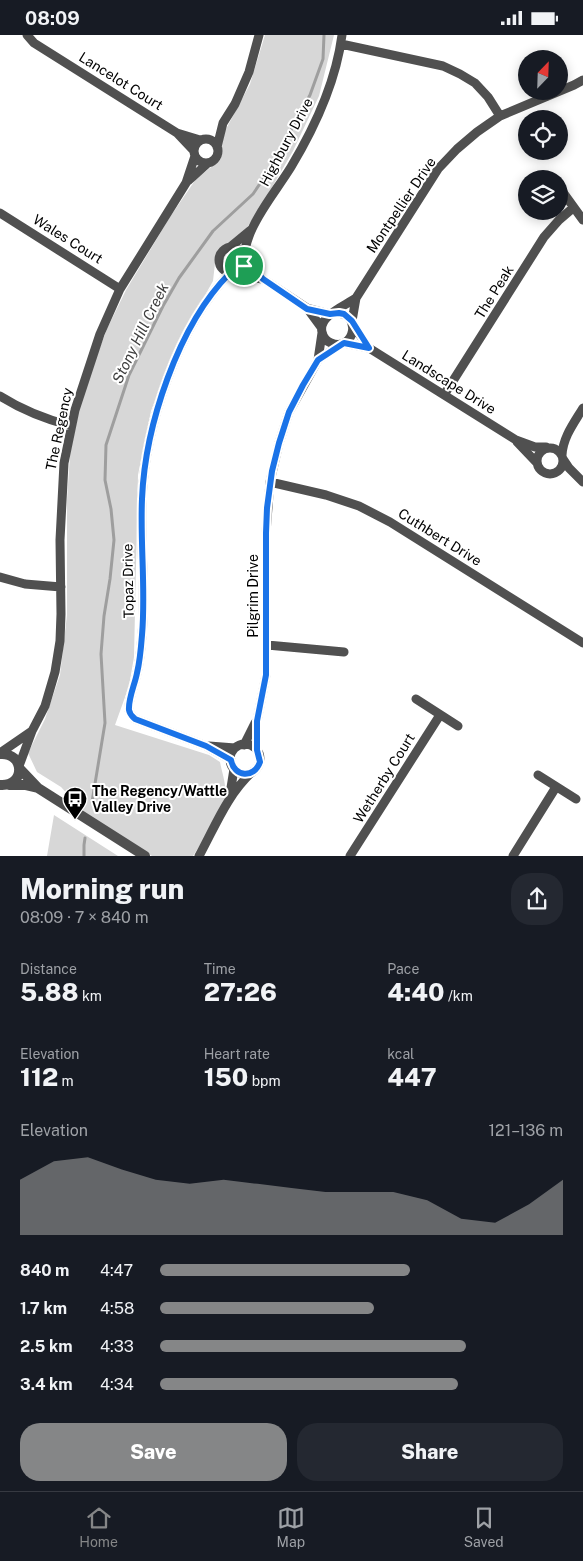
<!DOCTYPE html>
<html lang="en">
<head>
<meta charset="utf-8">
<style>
	:root { --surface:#171b24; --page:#242831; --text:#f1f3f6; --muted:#9ea1a6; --line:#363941; --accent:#858687 }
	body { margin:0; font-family:"Public Sans",sans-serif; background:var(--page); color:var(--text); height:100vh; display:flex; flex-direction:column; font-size:19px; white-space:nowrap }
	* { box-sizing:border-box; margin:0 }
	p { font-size:16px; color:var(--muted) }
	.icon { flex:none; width:28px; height:28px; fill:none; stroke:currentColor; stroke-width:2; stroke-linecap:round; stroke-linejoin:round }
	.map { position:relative; height:821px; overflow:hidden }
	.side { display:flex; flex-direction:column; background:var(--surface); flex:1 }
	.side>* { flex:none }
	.needle { width:32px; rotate:23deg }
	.controls { position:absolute; left:518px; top:15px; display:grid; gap:10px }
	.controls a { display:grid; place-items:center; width:50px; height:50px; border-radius:50%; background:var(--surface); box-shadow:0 2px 12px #0003; font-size:25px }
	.pin { position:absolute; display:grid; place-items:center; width:42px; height:42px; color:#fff; margin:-21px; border:2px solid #fff; border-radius:50%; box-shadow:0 1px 5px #0007 }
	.round { display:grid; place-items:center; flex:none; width:52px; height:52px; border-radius:20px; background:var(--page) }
	.headline { display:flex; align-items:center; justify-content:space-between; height:85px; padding:0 20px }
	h1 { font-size:28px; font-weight:800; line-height:38px }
	.figures { display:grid; grid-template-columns:repeat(3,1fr); gap:8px; height:85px; padding:5px 20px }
	.figures div { display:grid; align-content:center }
	.figures b { font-size:25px; font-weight:800 }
	.figures small { font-size:14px; font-weight:400 }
	.figures p { font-size:14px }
	.chart { height:140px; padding:10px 20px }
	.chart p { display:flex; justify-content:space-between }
	.chart svg { width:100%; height:90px; margin-top:5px; fill:var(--accent); opacity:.7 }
	.cta { display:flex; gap:10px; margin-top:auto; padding:10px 20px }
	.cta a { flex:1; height:58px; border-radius:20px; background:var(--accent); color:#fff; font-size:20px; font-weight:800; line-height:58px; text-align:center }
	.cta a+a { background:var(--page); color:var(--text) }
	ul { padding:0 20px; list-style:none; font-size:16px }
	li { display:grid; grid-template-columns:80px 60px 1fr; align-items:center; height:38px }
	li i { height:12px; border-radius:6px; background:var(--accent) }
	.status { display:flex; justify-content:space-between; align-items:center; height:35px; padding:0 25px; background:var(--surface); direction:ltr }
	.status svg { height:14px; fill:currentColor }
	.dock { display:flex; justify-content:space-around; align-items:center; height:70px; border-top:1px solid var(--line); background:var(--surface); font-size:14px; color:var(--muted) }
	.dock a { display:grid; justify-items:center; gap:2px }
	.dock .active { color:var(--accent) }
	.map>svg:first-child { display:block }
	.green { fill:#d7d7d7 }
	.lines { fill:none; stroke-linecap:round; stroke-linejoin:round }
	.stream { stroke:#9e9e9e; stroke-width:3 }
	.minor { stroke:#505050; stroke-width:9 }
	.tertiary { stroke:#505050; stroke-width:10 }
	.route-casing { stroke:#fff; stroke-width:10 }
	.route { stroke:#1a73e8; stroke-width:6 }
	.labels { text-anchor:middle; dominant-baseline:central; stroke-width:4; stroke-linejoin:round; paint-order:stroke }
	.street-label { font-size:14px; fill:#000; stroke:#fff }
	.poi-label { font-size:14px; font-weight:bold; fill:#000; stroke:#fff; text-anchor:start }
	.water-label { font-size:15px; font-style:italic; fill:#3f3f3f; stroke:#fff }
</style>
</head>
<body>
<div class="status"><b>08:09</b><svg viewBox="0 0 49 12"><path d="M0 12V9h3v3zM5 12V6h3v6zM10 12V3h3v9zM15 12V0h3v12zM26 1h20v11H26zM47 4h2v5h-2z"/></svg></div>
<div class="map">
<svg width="583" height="821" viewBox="0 0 583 821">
	<rect width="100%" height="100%" fill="#fff"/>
	<!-- green -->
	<path class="green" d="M265,0H334L319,61L293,116L264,166L244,197L216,219L213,246L176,312L151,376L144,410L138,440L134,622L129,651L115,690L209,720L220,727C222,738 227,751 225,762C222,777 202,807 193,821H152L87,780L61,752L37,737L28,718L45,684L60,640L67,580V465L70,419L79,375L90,338L107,294L126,255L170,182L196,144L220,125L222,118V108L225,96L250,49Z
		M54,780L118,821H47Z"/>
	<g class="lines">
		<!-- stream -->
		<path class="stream" d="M92,767L105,688L101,619L104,581L110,544L114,505L111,474L105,445L106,410L129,340L163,271L179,243L213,196L253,159L268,137L310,60L323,24L324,0
			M84,821V810L85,803"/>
		<!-- minor -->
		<path class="minor" d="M27,0L34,8L177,98L200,105
			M341,9L443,31L460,39L475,48L488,62L500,81
			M177,98L194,116
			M194 116a12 12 0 1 1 24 0a12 12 0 1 1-24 0Z
			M217,112L223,88L235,69L249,37L259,0
			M188,146L208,128
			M562,156L583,185
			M0,178L120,254
			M219 225a13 13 0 1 1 26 0a13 13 0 1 1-26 0Z
			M229,213L252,194
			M243,220C246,211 248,202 252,194C262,172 278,153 291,132C315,92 336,47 342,0
			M244,223L263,244L307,273L321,292
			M230,238C178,290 145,391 142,464C140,509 146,555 142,600C141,613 140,626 137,638C135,649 128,664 129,675C130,679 132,681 135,684L206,711L231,725
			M234,238L262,244
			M307,273L330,279
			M334,278C364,277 354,318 331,308C326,306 323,302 322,297C318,281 345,271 356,263
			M352,286L356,263L438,134L457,114L477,97L500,81L574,50L583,45
			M353,290L369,313
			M344,308L369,313L516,405L535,412H546
			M318,325L340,310
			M444,360L544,202L559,185L573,173
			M0,361C22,375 45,384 71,391
			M517,407L537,428
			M537 426a13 13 0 1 1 26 0a13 13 0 1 1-26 0Z
			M562,420C563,402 574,388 583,373
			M563,424L569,433L583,447
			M270,447L326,460L359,471L390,487L583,608
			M0,542L25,549L61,552
			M267,610L344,617
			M416,664L458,691
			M230 724a15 15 0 1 1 30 0a15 15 0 1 1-30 0Z
			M244,710L255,688
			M209,711L235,713
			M257,715V686L266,640V498L270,447L279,408L289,377L318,325L322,298
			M0,718L32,696
			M19,731L32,696L45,671L55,637L60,606L61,579L60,505L64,428L75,375L100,299L120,254L186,148L195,121
			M538,740L576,764
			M230,759L234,734
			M199,821C215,792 227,760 252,737
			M350,821L440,680
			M513,821L556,752"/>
		<!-- tertiary -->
		<path class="tertiary" d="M0,719C25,717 26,752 0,750
			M19,733L38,753L145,821
			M9,750H25L38,753"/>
	</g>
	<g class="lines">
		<defs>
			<path id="route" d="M244,223L263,244L307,274L330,279L339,278L344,279L352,286L369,313L344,308L318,325L303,350L289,377L279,408L272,436L267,473L266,498V640L257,686V715L260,727C254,744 234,742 231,725L206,711L135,684C132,681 130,680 129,675C128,664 135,649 137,638C140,626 141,613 142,600C146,555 140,509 142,464C145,391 178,290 230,238C239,238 245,232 244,223Z"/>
		</defs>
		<!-- route casing -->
		<use href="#route" class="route-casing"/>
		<!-- route -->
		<use href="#route" class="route"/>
	</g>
	<!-- icons -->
	<defs>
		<symbol id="bus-pin" viewBox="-11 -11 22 30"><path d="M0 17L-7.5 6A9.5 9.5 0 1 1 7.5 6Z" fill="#000" stroke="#fff"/><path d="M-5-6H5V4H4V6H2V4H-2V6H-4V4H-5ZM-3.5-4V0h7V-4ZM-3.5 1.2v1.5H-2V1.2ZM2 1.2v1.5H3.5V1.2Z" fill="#fff"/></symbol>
	</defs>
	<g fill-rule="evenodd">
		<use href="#bus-pin" x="61" y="750" width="28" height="38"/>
	</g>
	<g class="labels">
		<!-- street labels -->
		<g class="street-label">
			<text transform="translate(121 46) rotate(32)">Lancelot Court</text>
			<text transform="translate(286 107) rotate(-62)">Highbury Drive</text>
			<text transform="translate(401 170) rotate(-56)">Montpellier Drive</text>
			<text transform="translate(68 204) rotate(32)">Wales Court</text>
			<text transform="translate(494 257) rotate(-58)">The Peak</text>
			<text transform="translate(449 347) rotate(32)">Landscape Drive</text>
			<text transform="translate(59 394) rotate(-78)">The Regency</text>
			<text transform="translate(440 502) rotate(32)">Cuthbert Drive</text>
			<text transform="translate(128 546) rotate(-91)">Topaz Drive</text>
			<text transform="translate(253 561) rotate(-90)">Pilgrim Drive</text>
			<text transform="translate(384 743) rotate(-58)">Wetherby Court</text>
		</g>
		<!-- poi labels -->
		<g class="poi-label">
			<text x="92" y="756">The Regency/Wattle<tspan x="92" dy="16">Valley Drive</tspan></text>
		</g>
		<!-- water labels -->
		<g class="water-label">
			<text transform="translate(140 298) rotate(-64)">Stony Hill Creek</text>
		</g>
	</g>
</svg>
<div class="controls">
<a><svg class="needle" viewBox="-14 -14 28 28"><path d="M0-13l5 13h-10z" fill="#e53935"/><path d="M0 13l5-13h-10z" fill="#9ea1a6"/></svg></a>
<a><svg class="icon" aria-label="locate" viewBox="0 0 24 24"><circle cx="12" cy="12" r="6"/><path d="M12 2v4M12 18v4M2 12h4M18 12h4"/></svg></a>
<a><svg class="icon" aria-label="layers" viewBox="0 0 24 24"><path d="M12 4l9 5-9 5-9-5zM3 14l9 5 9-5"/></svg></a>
</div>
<div class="pin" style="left:244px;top:231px;background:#1e9e55"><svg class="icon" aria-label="arrive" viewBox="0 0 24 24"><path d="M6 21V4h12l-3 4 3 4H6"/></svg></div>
</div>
<section class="side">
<div class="headline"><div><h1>Morning run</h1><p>08:09 · 7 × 840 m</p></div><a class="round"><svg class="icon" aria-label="share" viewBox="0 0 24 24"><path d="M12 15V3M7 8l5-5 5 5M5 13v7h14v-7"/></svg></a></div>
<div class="figures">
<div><p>Distance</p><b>5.88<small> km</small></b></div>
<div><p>Time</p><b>27:26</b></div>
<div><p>Pace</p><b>4:40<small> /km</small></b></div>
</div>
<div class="figures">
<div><p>Elevation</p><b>112<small> m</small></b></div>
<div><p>Heart rate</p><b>150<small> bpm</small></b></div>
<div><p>kcal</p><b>447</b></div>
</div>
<div class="chart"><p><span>Elevation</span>121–136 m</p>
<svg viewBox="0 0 160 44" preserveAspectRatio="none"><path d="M0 44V17L10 8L20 6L30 12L40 17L50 19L60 17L70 19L80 21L90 23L100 23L110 23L120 27L130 36L140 38L150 29L160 17V44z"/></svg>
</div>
<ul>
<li><b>840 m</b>4:47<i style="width:62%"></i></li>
<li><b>1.7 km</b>4:58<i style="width:53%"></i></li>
<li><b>2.5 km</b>4:33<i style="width:76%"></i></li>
<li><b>3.4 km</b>4:34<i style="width:74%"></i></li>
</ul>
<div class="cta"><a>Save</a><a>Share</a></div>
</section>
<nav class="dock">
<a class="active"><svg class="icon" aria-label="home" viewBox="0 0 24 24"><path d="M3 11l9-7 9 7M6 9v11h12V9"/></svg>Home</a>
<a><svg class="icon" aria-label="map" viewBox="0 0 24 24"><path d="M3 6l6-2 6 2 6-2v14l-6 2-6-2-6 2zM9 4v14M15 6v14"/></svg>Map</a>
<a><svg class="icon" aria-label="saved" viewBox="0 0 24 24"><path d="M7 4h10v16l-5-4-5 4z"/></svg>Saved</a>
</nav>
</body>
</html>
